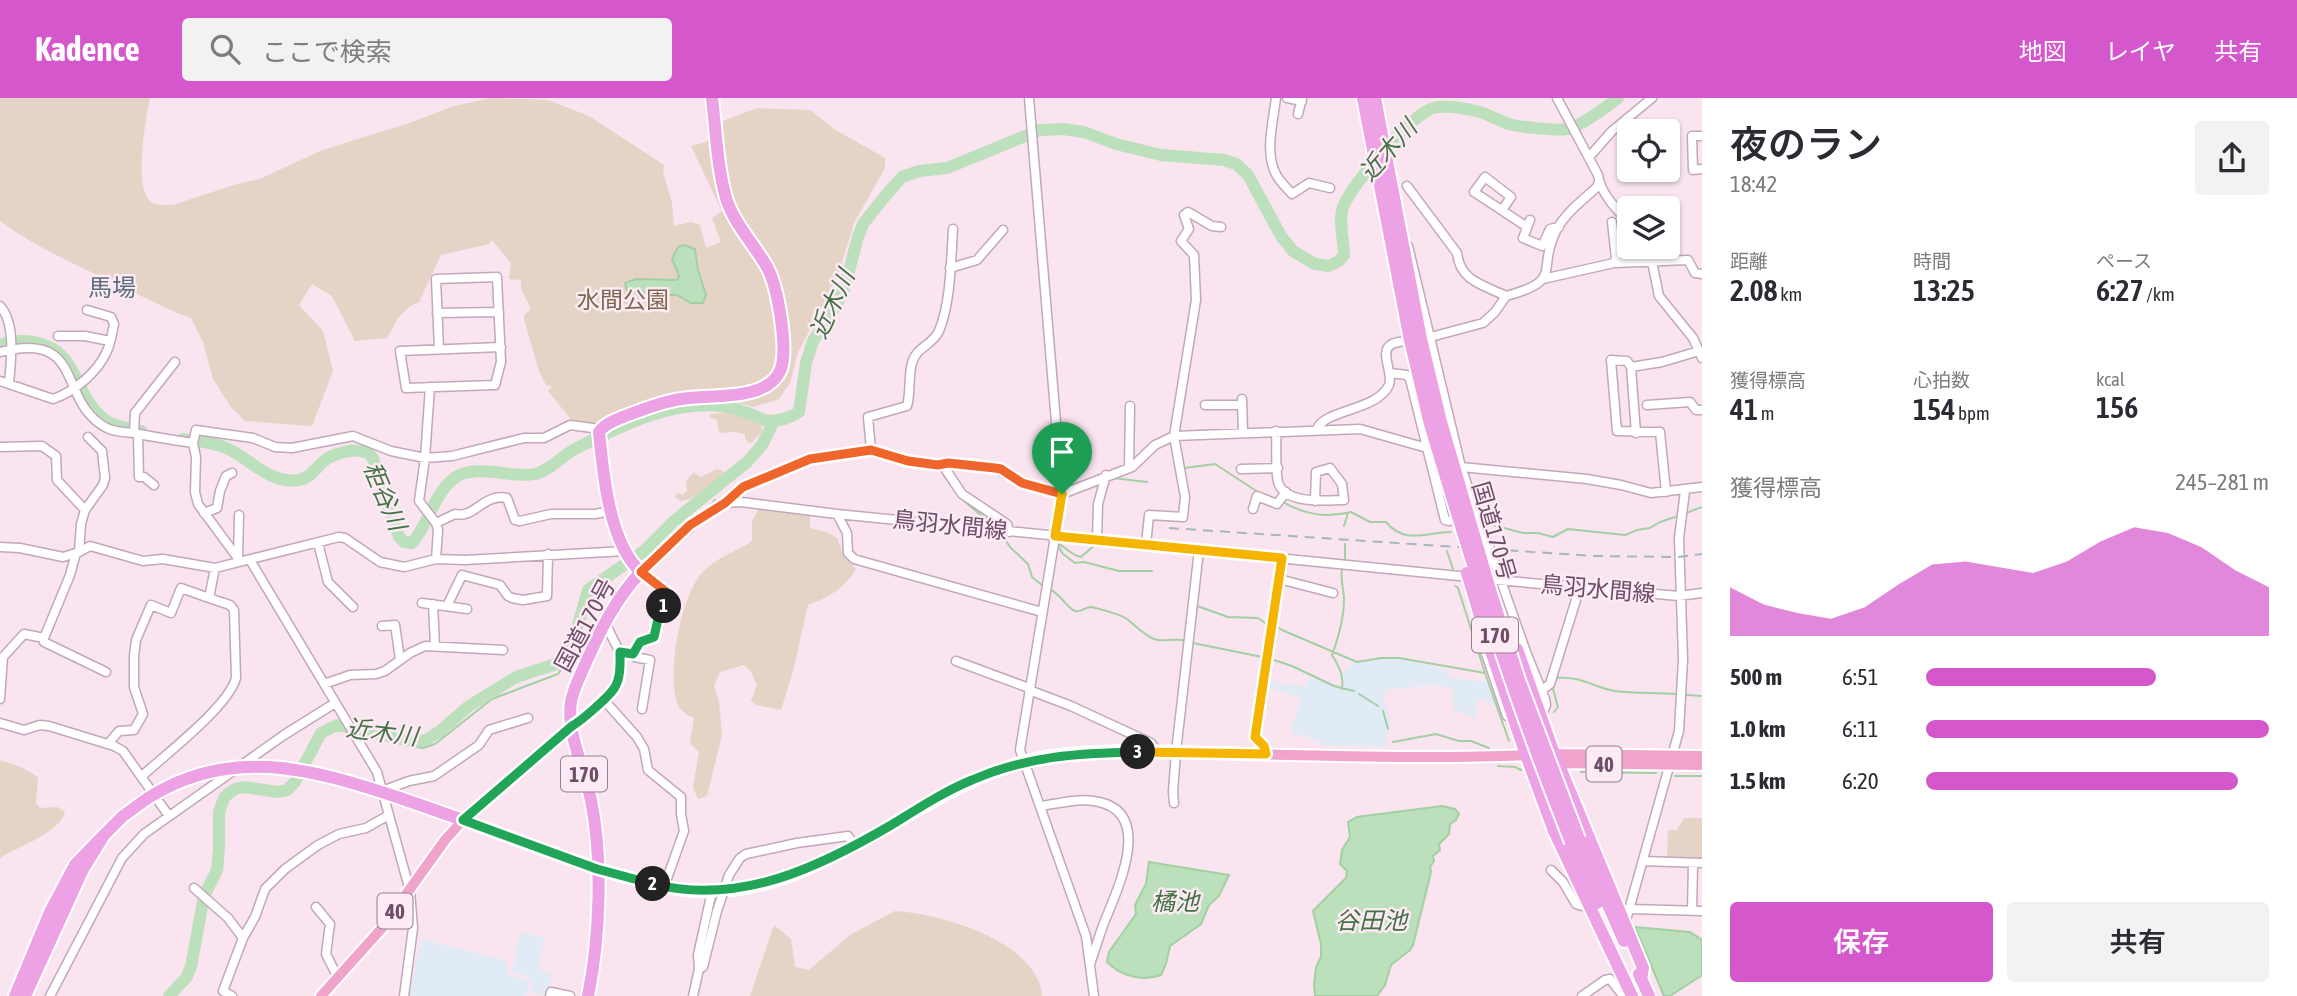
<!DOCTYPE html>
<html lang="ja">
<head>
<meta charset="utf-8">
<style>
	:root { --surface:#fff; --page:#f2f2f3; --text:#2b2b33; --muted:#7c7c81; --accent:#d557cc }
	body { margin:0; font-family:"Asap Condensed","Noto Sans JP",sans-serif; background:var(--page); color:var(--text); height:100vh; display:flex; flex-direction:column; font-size:26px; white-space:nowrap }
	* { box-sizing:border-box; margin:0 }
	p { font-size:23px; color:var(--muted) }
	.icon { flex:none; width:38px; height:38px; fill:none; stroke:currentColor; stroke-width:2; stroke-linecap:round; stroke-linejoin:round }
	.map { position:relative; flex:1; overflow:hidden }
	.drawer { display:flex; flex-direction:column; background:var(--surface); width:595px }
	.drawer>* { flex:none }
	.tools { position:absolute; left:1617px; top:21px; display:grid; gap:14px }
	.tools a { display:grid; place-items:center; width:63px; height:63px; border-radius:7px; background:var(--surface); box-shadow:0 2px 5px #0004; font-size:35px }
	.pin { position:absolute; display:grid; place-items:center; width:60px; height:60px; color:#fff; margin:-72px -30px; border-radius:50% 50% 50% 0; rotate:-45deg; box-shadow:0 0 7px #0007 }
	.pin .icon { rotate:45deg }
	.km { position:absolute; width:35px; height:35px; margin:-18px; border-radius:50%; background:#222; color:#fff; font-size:19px; line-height:35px; text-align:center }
	.round { display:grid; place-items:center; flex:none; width:74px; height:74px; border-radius:7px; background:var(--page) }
	.overview { display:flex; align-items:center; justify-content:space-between; height:119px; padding:0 28px }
	h1 { font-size:38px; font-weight:600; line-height:52px }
	.figures { display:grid; grid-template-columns:repeat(3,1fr); gap:10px; height:119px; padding:7px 28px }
	.figures div { display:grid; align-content:center }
	.figures b { font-size:30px; font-weight:600 }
	.figures small { font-size:19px; font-weight:400 }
	.figures p { font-size:19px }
	.chart { height:196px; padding:14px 28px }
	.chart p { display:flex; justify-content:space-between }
	.chart svg { width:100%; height:126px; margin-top:7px; fill:var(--accent); opacity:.7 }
	.cta { display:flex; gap:14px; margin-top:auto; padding:14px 28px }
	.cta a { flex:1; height:80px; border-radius:7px; background:var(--accent); color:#fff; font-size:28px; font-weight:600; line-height:80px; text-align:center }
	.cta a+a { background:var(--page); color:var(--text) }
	ul { padding:0 28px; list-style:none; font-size:23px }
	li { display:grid; grid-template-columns:112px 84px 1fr; align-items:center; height:52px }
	li i { height:18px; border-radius:9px; background:var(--accent) }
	header { display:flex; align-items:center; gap:42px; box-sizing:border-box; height:98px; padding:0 35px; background:var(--accent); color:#fff }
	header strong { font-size:33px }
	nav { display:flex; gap:38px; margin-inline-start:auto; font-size:24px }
	.search { width:490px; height:63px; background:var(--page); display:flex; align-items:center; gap:18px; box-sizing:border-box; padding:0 24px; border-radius:7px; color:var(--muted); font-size:26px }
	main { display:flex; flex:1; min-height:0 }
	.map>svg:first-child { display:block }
	.education { fill:#e1ebf5 }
	.green { fill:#e5d3c5 }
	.water { fill:#bbe0bb; stroke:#a3d0a3; stroke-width:2 }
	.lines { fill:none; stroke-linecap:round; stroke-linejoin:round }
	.stream { stroke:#a3d0a3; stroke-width:2 }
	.river { stroke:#bbe0bb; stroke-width:12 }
	.minor-casing { stroke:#c3a7bb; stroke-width:11 }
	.major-casing { stroke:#fff; stroke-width:14 }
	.highway-casing { stroke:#fff; stroke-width:16 }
	.minor { stroke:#fff; stroke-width:8 }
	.major { stroke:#f0a4cc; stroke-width:10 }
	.highway { stroke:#eca2e4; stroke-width:12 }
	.rail { stroke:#a5b6c1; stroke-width:2; stroke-dasharray:10 7; stroke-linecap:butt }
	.minor-bridge-casing { stroke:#c3a7bb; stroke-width:11; stroke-linecap:butt }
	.highway-bridge-casing { stroke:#fff; stroke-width:16; stroke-linecap:butt }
	.minor-bridge { stroke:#fff; stroke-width:8 }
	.highway-bridge { stroke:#eca2e4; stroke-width:12 }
	.split-1-casing { stroke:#fff; stroke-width:14 }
	.split-2-casing { stroke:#fff; stroke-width:14 }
	.split-3-casing { stroke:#fff; stroke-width:14 }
	.split-4-casing { stroke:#fff; stroke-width:14 }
	.split-1 { stroke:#f0652b; stroke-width:9 }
	.split-2 { stroke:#22a559; stroke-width:9 }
	.split-3 { stroke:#22a559; stroke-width:9 }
	.split-4 { stroke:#f5b400; stroke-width:9 }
	.labels { text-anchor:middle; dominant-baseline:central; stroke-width:5; stroke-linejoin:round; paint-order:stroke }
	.shield { fill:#fceaf4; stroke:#997c91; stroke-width:2 }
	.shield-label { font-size:21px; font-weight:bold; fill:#6e4d67 }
	.park-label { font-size:23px; fill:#7e684d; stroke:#fceaf4 }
	.street-label { font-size:23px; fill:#6e4d67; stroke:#fceaf4 }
	.water-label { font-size:24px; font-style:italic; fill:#437244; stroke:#fceaf4 }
	.neighbourhood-label { font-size:24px; fill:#5c6d7e; stroke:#fceaf4 }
</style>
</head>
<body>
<header>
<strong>Kadence</strong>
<div class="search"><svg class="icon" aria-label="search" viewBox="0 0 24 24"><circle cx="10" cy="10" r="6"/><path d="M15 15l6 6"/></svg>ここで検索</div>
<nav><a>地図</a><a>レイヤ</a><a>共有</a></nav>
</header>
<main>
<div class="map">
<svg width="1702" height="898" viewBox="0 0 1702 898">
	<rect width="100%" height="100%" fill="#f9e4ef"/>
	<!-- education -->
	<path class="education" d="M1383,560H1401L1445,571L1449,579L1487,584L1495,607L1479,601L1476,604V621L1453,611V590L1431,587L1386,592L1384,605L1391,623L1385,649L1323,647L1310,640L1290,635L1299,609L1301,600L1265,588L1266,580L1288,588L1291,586L1304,589L1311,578L1338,588L1344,586L1342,575L1354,565L1368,564Z
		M520,834L545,840L539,866L540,873L552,875L548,898L530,894L532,886L527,878L512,874Z
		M421,841L501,861L507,866L508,877L524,881L529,887L526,898H409Z"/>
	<!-- green -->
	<path class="green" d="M0,0H150C146,20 133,91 151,104C157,108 167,107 173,107L237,86L260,81L320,53L409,25L454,8L492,0L548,2L589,18L664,67L663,74L672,105L674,128L691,124L700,127L706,150L721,144L712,120L722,113L691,48L706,44L723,23L757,10L810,12L834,31L885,60V70L854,125L837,181L798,254L790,285L779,301L753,309L726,301L675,308L596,328L573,324L548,293L552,288L546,287L539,273L524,221V217L531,211L521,191V182L509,181L511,165L492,142L489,146L441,157L419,204L409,209L398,220L387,240L355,243L332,198L312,186L299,207L323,233L333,273L312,328L245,323L231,309L213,281L203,244L191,220C165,211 141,197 116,186C77,167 35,149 0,123Z
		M734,314L762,328L761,335L750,346L745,341V336L734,334L719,335L717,322L709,319L711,316Z
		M718,371L724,374L721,379L692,400L681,403L675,399L678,395L683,397L687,393L686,383L694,374L700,379Z
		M760,409L810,416V430L826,434L837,440L845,460L856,471C845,490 829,499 808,507L793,573L781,612L756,607L751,603L757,587L751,574L744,567L720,574L714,588L719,603L722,637L707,698L698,701L693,690L699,654L690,645L694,620C688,617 681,614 678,607C666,576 680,500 702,475C716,459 735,455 752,443V423Z
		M0,662L23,670L38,679L36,705L40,710L57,709L65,714C61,734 17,749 0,760Z
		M1684,720H1702V761L1667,760L1668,732H1677Z
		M895,813C939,815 1039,844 1042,898H750L774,827L791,841L795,869L809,872L850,837Z"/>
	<!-- water -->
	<path class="water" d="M684,147L695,151L698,172L706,197L703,205H691L677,197H664L627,192L625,185L636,181L677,182L679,178L672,161L678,149Z
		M1442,708L1455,711L1459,716L1456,722L1450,726L1449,736L1439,746L1440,752L1433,758L1434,763L1430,769L1431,774L1413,847L1410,852L1391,867L1385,887L1377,898H1315L1314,887L1316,869L1321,859V846L1313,813L1346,780L1347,773L1340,766L1342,752L1350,739L1348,724L1357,719Z
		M1149,764L1229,777L1219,798L1209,807L1201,826L1170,848L1166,866L1161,877C1142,884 1121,878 1107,864L1109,854L1136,816L1135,807L1146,786Z
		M1635,829L1690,834L1702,842V877L1670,898H1664Z"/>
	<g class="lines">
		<!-- stream -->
		<path class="stream" d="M1184,370L1215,366L1258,394
			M940,371C955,396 972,413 998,428
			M1113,380L1147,384
			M750,381L762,377
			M1283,404C1305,417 1326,420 1351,414L1370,424H1386C1405,447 1427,434 1451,434
			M709,409L715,402
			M1686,415L1702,409
			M1489,426L1523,435H1538L1553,439L1568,431L1625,437L1637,432L1650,430L1660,424L1678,418
			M1344,428L1348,415
			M1002,437L1010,449L1028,466L1032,479L1043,488
			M1057,446L1063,456L1075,465L1084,464L1119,473H1152
			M1058,446C1067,449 1069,456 1081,459L1096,446
			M1345,446V461
			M1447,453L1453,471
			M1455,488L1458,490L1485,575L1509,643
			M1051,492C1060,496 1068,511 1075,513C1080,515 1085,509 1091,509C1097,510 1122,517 1127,521C1136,528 1143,536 1154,541C1163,545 1173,539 1186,543
			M1197,508L1228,519L1258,520L1268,527
			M1276,528L1282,532L1357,564L1381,560H1399L1485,575
			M1193,545L1262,559
			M1271,561L1292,568L1334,588L1354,593
			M1342,591C1344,578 1339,568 1332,557C1339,538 1344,521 1344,501C1344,491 1340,482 1342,472
			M1359,596L1378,608
			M1687,597L1702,598
			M1383,613L1388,631
			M1554,614L1558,609L1553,591L1556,580C1583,578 1592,589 1615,593C1636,596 1656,594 1677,596
			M414,644L415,649L423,650L435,646L492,601L558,576L580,541L597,526
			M1393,644L1436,636L1459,643H1471L1489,650
			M1498,668L1515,669L1521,672
			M1581,674L1656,675
			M1675,678H1702"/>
		<!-- river -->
		<path class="river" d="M0,247C11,243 21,242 33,244C81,252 71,296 105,322C115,329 129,331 141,333
			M183,341C197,343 213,344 226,350C250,360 270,387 299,382C313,379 317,367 328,360C337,355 356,350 365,354C371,355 373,361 375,366L399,439L404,444L412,445C430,425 433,395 456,379C476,365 511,381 535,376C549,373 562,358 575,351C620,328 675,300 727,309C741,311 754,318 767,323C779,323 790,320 799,314L806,265L813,243L837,206L844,191L858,139L863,126L886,97L902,79L919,73L947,70L1040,32L1063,31L1084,34L1116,46L1161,57L1224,62L1236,66L1248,77L1281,138L1293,153L1315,166L1329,168L1339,163L1344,157C1344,142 1338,124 1343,109C1352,86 1413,12 1437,9C1449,8 1468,11 1480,14C1490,17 1499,23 1509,26C1517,29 1561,33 1568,31C1584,26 1605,10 1618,0
			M169,898L186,880L191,869L204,798L217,772L219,751V714L224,700L229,695L235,691L244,689L278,694L287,692L295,684L321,635L337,627L414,644L426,642L440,633L469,608L516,579L556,566L564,560L578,527L588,492L644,453L674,423L747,364L762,347L774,323"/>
		<defs>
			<path id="minor" d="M1029,0L1062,396L1020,652L1086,838L1094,898
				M1276,0C1273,24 1264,57 1277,78C1281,85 1287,90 1292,96L1309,85L1330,90
				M1287,0L1302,3
				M1557,0L1598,77C1601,96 1616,111 1629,124
				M1298,16L1302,0
				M1702,38H1692L1693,72L1702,71
				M1589,59L1612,33L1652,0
				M1407,88L1457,155C1460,183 1483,187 1506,198
				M1502,112L1511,99L1485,79L1474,94L1527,129
				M1530,122L1523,140L1542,148L1550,131L1559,129
				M1612,124L1616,160L1614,165
				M1408,148L1461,369L1526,554L1545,601L1546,607L1541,619
				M1649,149L1659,198L1693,240L1702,260
				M950,170L977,162L1003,132
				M1543,181L1614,165L1688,162L1695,175L1702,176
				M0,208C16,225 11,263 9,285
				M437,215L499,214
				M58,238H85L110,243
				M1427,240L1483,225L1495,214L1506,198C1565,182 1536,173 1556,133C1565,115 1583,102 1597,89L1599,84
				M439,251L436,181L497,179L501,264L495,287L406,290L400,253L501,249
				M0,254C87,232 56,304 107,330C114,334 125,334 134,335C153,339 173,342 193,345
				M1631,269L1662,264L1699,253
				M1390,275L1407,277L1410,281L1445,422L1449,423L1461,419
				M0,283L53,301C74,294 98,274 107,253C111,245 112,235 114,226L111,219L87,212
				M430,289L425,360L419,403L436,425L438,432L436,461
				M1242,301L1243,335
				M1205,307H1242
				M1647,307L1690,304L1696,312H1702
				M1317,331C1325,311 1377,313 1389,287C1394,275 1378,253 1392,246C1398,243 1408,243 1414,242
				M1276,333C1277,347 1275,371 1278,384C1285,407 1325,402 1344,402L1342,386L1330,370L1316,374L1315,403
				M134,335L135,315L175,264
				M1636,335L1631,269L1627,263L1611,262L1617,333L1660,334L1666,394
				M138,336L139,379H144L154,387
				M0,349L42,348L56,358L57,382L85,412
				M871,352L868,319L907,308C911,294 908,279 912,265C916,249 933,247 939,233C951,204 951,161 953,131
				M942,366L962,396L1007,426L1009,434
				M1461,369L1587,381L1621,387L1651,395L1702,389
				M1129,370L1130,308
				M1241,371L1278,370
				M725,405L743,389L810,361L865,352L908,363L938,367L948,365L995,370L1022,385L1062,396L1132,369L1155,347L1174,338L1360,331L1427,350
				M1253,411L1257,398L1277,406L1286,394
				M204,415L217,410L220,393L226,378L232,375
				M837,416L847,435L848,455L854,461L1042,514
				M436,425L455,416C475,421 483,395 507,400L515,422L520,423L551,416H595L611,413
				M1097,442L1098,406L1106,377
				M318,445L328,484L353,509
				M1146,447L1149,417L1183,419L1185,399L1174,338L1196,202L1194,157L1181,143L1189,131L1184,117L1188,114L1212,128L1221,129
				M0,449L20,450L63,459L79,454L90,448L143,463L163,461L215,470L339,439L345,440L380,464L404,469L436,461L465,462L625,453
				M79,454L81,426L85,412L103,387L105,380L102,353L88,339
				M238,460L239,417
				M250,462L377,674L410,793L413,830L404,898
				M240,463L198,406L195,394L196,359L193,345L196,332L253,340L275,349L292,350L353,338L391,353L425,360L452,358L524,340H544L570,327L600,331
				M1279,481L1333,495
				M1485,481L1679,498L1702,495
				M422,505L467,511
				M433,506L435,548
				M447,508L462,477L500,487L508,498L512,500L523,502L547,498L548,456
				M382,528L395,527L400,561
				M44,540V544L106,574
				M1482,544L1507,618
				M620,554L633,556L640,544L654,539L658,521L670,497L641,474L705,416L725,405L741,404L837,416L1469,479
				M633,556L635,559L650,562L642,611
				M956,563L1029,590
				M324,586L350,577L376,576L385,573L410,555L425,548L503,552
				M1029,592L1071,608L1151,645L1158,654
				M1542,592L1550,586L1580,489
				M0,601L3,559L24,536L44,540L70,477L76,455
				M603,601L637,639L644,651L648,672L681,699V716L684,733L664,789
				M0,625L24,632L40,627L49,628L114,648L123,653L169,718
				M108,646L119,633L134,632L143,616L134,589V558L136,542L151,507L171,515L181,490L209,500
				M1266,656L1264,648L1255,639L1282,460
				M142,678C166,656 228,609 236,580L234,512L230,507L209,500L215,470
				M382,693L409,683L434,678L479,647L489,632L528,620
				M1174,705L1173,694L1176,654L1199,452
				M1040,708C1058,706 1080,699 1099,704C1155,716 1116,794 1104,825C1099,838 1095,852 1090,866
				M463,722L572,628C583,622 611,597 616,586C620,578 622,562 619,553C615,543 608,535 606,523
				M1643,763L1702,765
				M1551,772L1563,784L1576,806L1582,808L1588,805
				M729,777L740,760L746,756L797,745L848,738L854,747
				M194,790L228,820L243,840
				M316,809L330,826L326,856L338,880
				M1630,811L1702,813
				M1692,812L1693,765
				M1625,826L1679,633L1683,561L1679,440L1685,393
				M699,871L703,869L717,813
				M50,898L122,760L144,736L284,637L335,605
				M232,898L223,893L243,840L255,819L265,791L285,771L318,747L339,736L366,730L389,717
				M550,898L551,894L570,898
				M693,898L699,871L698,857L712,793
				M1582,898L1605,882L1610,881L1621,895L1629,893"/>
			<path id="major" d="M1547,656L1702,658
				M1551,665L1702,667
				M321,898L382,830L445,742L463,722C517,742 571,763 626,779C646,784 665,790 686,792C715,795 746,792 774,783C809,773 843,754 875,736C934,703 989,666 1058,657C1118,650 1181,654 1241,656C1338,658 1435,661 1531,657"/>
			<path id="highway" d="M1363,0L1410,242L1430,326
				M1375,0L1421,241L1441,324
				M1487,541L1526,657L1554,733L1632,898
				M1517,551L1552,650L1643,870L1641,881
				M400,700L463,722
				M104,737L123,718L148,700
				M1579,741L1624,843
				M1571,744L1597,805
				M1639,876L1649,898
				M15,898L50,814L75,767L104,737L83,771L25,898
				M588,898C600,839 603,761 591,702C585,673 566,633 571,604C573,592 579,580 584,569C599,535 615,501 641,474C609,446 603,374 599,334C605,325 620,320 631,316C647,310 664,303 682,301C710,296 766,304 780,273C789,254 778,189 767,169C754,146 734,126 726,100C717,68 716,33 712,0"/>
		</defs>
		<!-- minor casing -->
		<use href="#minor" class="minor-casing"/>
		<!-- major casing -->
		<use href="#major" class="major-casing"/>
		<!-- highway casing -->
		<use href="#highway" class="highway-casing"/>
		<!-- minor -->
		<use href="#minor" class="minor"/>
		<!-- major -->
		<use href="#major" class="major"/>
		<!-- highway -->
		<use href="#highway" class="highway"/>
		<!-- rail -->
		<path class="rail" d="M1169,430L1594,458L1678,459L1702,456"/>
		<defs>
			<path id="minor-bridge" d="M717,813L729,777"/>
			<path id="highway-bridge" d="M1441,324L1491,495L1519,582L1579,741
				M1430,326C1472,467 1516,607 1571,744
				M1467,475L1487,541
				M148,700C232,647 312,671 400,700"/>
		</defs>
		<!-- minor-bridge casing -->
		<use href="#minor-bridge" class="minor-bridge-casing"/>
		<!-- highway-bridge casing -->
		<use href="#highway-bridge" class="highway-bridge-casing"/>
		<!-- minor-bridge -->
		<use href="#minor-bridge" class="minor-bridge"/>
		<!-- highway-bridge -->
		<use href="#highway-bridge" class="highway-bridge"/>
	</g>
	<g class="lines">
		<defs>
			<path id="split-1" d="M664,508L670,497L641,474L690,427L725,405L743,389L810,361L871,352L908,363L938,367L948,365L995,370L1001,371L1022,385L1062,396"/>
			<path id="split-2" d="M653,786L597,771L463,722L572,628C581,623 610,598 615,589C621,579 620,565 620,554L633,556L640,544L654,539L658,521L664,508"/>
			<path id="split-3" d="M653,786C740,808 820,769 893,726C919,710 945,693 972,682C1026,658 1080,655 1138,654"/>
			<path id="split-4" d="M1062,396L1055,438L1282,460L1255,639L1264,648L1266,656L1138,654"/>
		</defs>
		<!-- split-1 casing -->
		<use href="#split-1" class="split-1-casing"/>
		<!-- split-2 casing -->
		<use href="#split-2" class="split-2-casing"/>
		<!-- split-3 casing -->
		<use href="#split-3" class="split-3-casing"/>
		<!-- split-4 casing -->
		<use href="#split-4" class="split-4-casing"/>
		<!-- split-1 -->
		<use href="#split-1" class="split-1"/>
		<!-- split-2 -->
		<use href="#split-2" class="split-2"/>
		<!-- split-3 -->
		<use href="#split-3" class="split-3"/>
		<!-- split-4 -->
		<use href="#split-4" class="split-4"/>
	</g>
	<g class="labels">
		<!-- shield labels -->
		<g class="shield">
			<rect x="1472" y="519.5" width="46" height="35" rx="5"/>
			<rect x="1586.5" y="648.5" width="35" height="35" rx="5"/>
			<rect x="561" y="658.5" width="46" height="35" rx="5"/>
			<rect x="377.5" y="795.5" width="35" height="35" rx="5"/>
		</g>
		<g class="shield-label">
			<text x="1495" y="537">170</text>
			<text x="1604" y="666">40</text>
			<text x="584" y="676">170</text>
			<text x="395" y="813">40</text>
		</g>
		<!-- park labels -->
		<g class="park-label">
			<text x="623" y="202">水間公園</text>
		</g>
		<!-- street labels -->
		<g class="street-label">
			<text transform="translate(950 427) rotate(6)">鳥羽水間線</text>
			<text transform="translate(1494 433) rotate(74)">国道170号</text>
			<text transform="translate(1598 491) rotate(5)">鳥羽水間線</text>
			<text transform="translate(585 527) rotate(-62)">国道170号</text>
		</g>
		<!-- water labels -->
		<g class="water-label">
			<text transform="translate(1388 52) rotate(-48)">近木川</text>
			<text transform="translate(832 206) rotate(-65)">近木川</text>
			<text transform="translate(385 398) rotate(67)">秬谷川</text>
			<text transform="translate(382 634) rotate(7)">近木川</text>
			<text x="1175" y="803">橘池</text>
			<text x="1371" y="822">谷田池</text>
		</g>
		<!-- neighbourhood labels -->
		<g class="neighbourhood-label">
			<text x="112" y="189">馬場</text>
		</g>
	</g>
</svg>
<div class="tools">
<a><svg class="icon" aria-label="locate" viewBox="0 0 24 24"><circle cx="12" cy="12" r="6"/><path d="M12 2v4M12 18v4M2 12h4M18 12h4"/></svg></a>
<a><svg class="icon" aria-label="layers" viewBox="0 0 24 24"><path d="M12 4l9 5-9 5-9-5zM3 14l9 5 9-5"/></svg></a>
</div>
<div class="pin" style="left:1062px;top:396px;background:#1e9e55"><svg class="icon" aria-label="arrive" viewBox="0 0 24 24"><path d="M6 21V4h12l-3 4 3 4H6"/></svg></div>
<b class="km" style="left:664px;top:508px">1</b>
<b class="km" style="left:653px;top:786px">2</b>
<b class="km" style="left:1138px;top:654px">3</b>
</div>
<section class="drawer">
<div class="overview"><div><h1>夜のラン</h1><p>18:42</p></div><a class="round"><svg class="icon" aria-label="share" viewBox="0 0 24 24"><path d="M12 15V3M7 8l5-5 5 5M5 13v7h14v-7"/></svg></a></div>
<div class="figures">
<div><p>距離</p><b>2.08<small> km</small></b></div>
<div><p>時間</p><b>13:25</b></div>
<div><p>ペース</p><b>6:27<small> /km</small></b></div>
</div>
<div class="figures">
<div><p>獲得標高</p><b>41<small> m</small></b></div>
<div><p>心拍数</p><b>154<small> bpm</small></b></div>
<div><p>kcal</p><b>156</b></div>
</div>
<div class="chart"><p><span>獲得標高</span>245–281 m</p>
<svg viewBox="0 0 160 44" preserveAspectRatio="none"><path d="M0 44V27L10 33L20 36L30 38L40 34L50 26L60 19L70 18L80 20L90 22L100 18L110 11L120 6L130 8L140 13L150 21L160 27V44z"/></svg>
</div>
<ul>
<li><b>500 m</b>6:51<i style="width:67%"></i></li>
<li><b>1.0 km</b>6:11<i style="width:100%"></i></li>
<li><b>1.5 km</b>6:20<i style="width:91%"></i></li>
</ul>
<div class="cta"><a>保存</a><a>共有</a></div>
</section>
</main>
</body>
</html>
